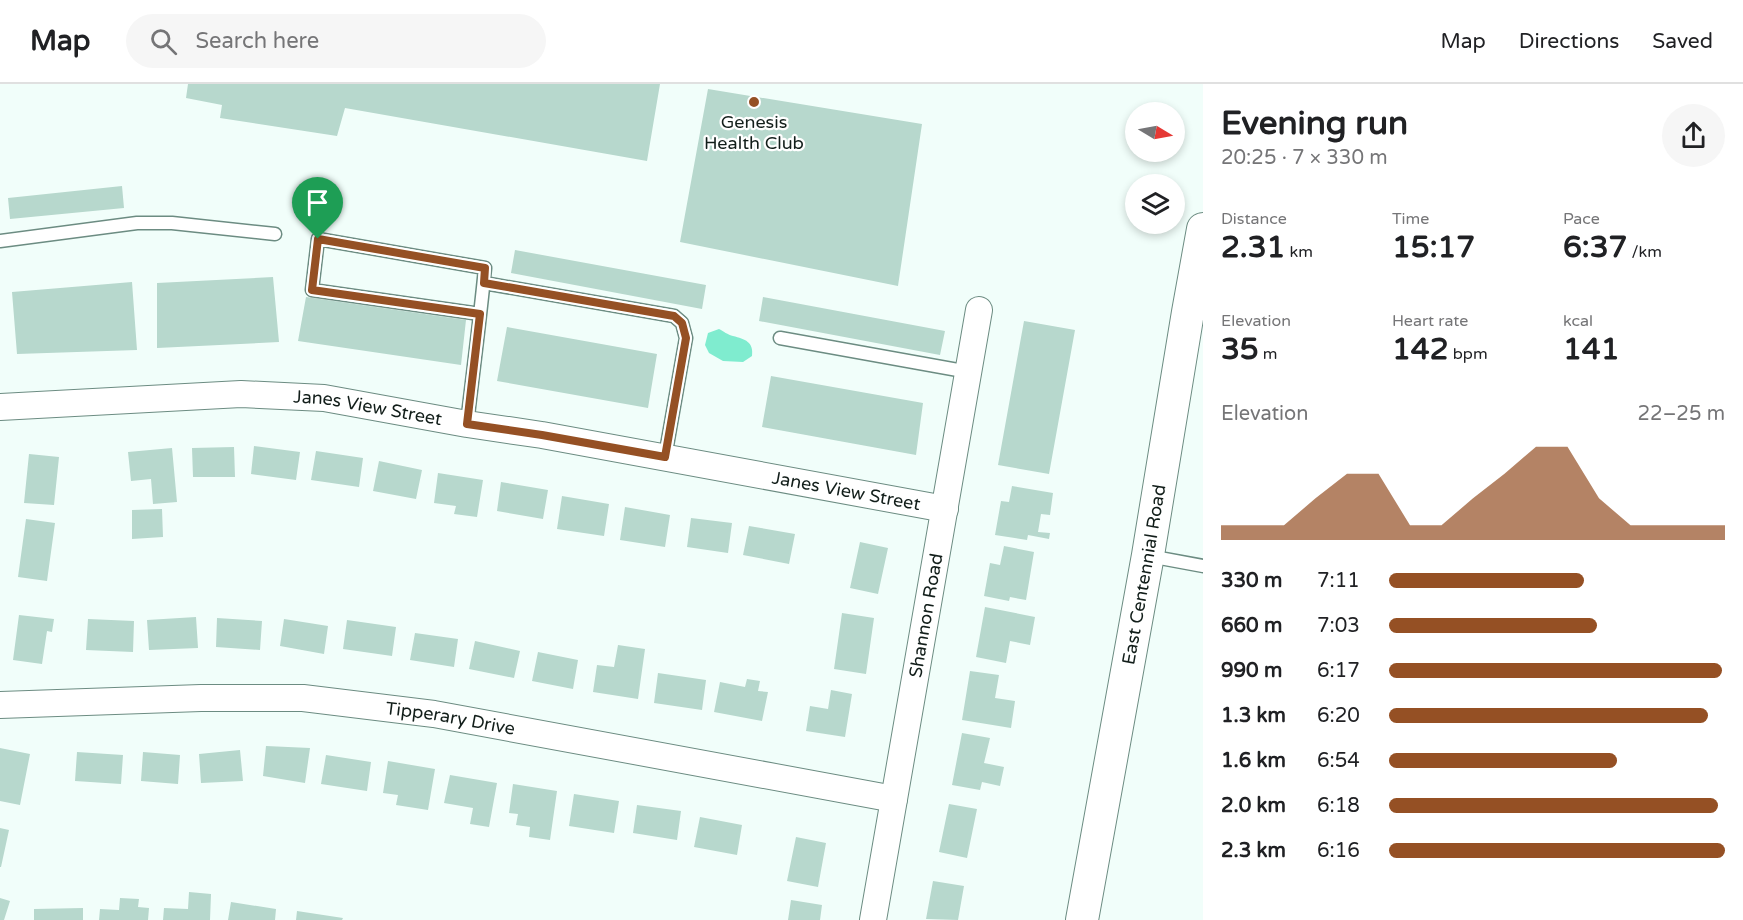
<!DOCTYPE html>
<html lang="en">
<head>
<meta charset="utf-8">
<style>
	:root { --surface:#fff; --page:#f6f6f6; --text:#202124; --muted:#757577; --line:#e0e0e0; --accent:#955024 }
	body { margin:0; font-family:"Varela Round",sans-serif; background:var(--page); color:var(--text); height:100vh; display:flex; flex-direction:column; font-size:22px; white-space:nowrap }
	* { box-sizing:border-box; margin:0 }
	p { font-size:20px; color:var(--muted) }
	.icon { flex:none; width:33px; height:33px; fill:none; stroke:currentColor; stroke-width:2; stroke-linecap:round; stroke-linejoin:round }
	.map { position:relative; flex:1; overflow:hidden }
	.panel { display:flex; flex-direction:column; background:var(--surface); width:540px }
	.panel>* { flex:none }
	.needle { width:39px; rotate:100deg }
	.buttons { position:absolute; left:1125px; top:18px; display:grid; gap:12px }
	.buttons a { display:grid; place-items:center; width:60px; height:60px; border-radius:50%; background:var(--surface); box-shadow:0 3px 9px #0003; font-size:30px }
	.pin { position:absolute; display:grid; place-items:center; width:51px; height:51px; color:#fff; margin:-62px -26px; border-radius:50% 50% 50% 0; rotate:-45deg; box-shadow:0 0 6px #0007 }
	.pin .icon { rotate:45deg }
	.round { display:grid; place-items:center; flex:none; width:63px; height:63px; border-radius:32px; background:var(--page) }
	.overview { display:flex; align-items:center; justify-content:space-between; height:102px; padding:0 18px }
	h1 { font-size:33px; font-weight:700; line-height:45px }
	.metrics { display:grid; grid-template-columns:repeat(3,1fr); gap:9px; height:102px; padding:6px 18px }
	.metrics div { display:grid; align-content:center }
	.metrics b { font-size:30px; font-weight:700 }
	.metrics small { font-size:16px; font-weight:400 }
	.metrics p { font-size:16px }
	.chart { height:168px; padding:12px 18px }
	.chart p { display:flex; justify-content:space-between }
	.chart svg { width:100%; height:108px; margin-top:6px; fill:var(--accent); opacity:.7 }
	ul { padding:0 18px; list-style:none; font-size:20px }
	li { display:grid; grid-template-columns:96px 72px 1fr; align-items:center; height:45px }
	li i { height:15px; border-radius:8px; background:var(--accent) }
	header { display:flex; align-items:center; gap:36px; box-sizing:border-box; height:84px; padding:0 30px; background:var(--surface); border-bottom:2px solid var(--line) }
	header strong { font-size:28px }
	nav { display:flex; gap:33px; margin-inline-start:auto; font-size:21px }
	.search { width:420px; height:54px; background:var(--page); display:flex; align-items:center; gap:15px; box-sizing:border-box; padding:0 21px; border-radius:33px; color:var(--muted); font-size:22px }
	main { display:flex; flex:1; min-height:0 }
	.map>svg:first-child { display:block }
	.water { fill:#7feccf }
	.building { fill:#b7d8cd }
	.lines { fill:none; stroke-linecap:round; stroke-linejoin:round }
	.service-casing { stroke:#6c8c82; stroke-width:15 }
	.minor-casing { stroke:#6c8c82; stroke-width:28 }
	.tertiary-casing { stroke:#6c8c82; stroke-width:34 }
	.service { stroke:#fff; stroke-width:12 }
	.minor { stroke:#fff; stroke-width:26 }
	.tertiary { stroke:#fff; stroke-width:32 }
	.route-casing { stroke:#fff; stroke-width:12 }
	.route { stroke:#955024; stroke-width:8 }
	.poi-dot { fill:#955024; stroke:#fff; stroke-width:2 }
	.labels { text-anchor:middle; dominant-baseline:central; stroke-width:4.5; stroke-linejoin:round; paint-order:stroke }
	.poi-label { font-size:18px; fill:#121e1a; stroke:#fff }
	.street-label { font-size:18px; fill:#121e1a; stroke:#fff }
</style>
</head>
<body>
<header>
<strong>Map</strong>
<div class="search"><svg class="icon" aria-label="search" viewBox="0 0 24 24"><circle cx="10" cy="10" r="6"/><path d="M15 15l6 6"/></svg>Search here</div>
<nav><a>Map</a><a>Directions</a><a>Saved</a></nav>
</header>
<main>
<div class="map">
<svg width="1203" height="836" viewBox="0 0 1203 836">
	<rect width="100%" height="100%" fill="#f1fefa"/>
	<!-- water -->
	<path class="water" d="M719,245C723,247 728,251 733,252C745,255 754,258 752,272L743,278L723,277L709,269L705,261L708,249Z"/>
	<!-- building -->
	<path class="building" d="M188,0H660L647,77L345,24L337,52L220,34L222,21L186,14Z
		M708,5L922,40L898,202L680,158Z
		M122,102L124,124L10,135L8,114Z
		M515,166L706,201L702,225L511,189Z
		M273,193L279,258L157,264V199Z
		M132,198L137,266L17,270L12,208Z
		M306,213L466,236L461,281L298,257Z
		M763,213L945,247L940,271L759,237Z
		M1024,237L1075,246L1049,390L998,381Z
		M507,243L657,270L648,324L497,297Z
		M771,292L923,319L916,371L762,343Z
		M254,362L300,368L296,396L251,390Z
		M234,363L235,393H193L192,364Z
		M172,364L177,418L153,420L151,395L131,397L128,368Z
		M316,367L363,374L359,403L311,396Z
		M29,370L59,373L54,421L24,419Z
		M379,377L422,386L416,415L373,407Z
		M438,389L483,396L477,433L454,430L456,422L434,419Z
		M501,398L548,406L543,435L497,427Z
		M1012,402L1053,409L1050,431L1041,430L1038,448L1050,449L1049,455L1028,451L1027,456L995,451L1001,417L1009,418Z
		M562,412L609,420L604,452L557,445Z
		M625,423L670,431L665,463L620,456Z
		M162,425L163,453L132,455V426Z
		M691,434L732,439L728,469L687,463Z
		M26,435L55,439L47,497L18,493Z
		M749,442L795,450L789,480L743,471Z
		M860,458L888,464L878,510L850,504Z
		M1004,462L1034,468L1026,516L1010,513L1009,517L984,512L990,479L1000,481Z
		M985,523L1035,533L1030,561L1010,557L1006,579L976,573Z
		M842,529L874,534L866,590L834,585Z
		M19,531L54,535L52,548L47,547L42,580L13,576Z
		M196,533L198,564L149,566L147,536Z
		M217,534L262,537L260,566L216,563Z
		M88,535L134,537L133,568L86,566Z
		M284,535L328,542L324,570L280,562Z
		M347,536L396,543L392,572L343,565Z
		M415,549L458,555L454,583L410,576Z
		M475,557L520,567L514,594L469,585Z
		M618,561L645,565L638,615L593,608L597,581L614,583Z
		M538,568L578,576L573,605L532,597Z
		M970,587L999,591L995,614L1015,617L1011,644L962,636Z
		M658,589L706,596L702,626L654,619Z
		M747,595L760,597L758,607L768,608L762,637L714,628L720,598L745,603Z
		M831,606L852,610L845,653L806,647L810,622L828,625Z
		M962,649L990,654L984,679L1004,683L1000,702L982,698L980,706L952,701Z
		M266,662L310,664L305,699L263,692Z
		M0,664L30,670L20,721L0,717Z
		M240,666L243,697L201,699L199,670Z
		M77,668L123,671L121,700L75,697Z
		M143,668L180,671L178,700L141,697Z
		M326,671L371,678L367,707L321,700Z
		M388,677L435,685L428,726L396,721L398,711L383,709Z
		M450,691L497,699L489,743L470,740L473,724L444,719Z
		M513,700L557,707L550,756L529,753L530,743L516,741L518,730L509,729Z
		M574,710L619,717L614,749L569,742Z
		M949,720L977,725L967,774L939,768Z
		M637,721L681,727L677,756L633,749Z
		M700,733L742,741L737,771L694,763Z
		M0,744L9,746L1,783H0Z
		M796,753L826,759L818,803L787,797Z
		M933,797L964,802L958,836L926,835Z
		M189,808L211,810L210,836H163L164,824L188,825Z
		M0,814L10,817L4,836H0Z
		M120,814L139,815L138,823L149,824L148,836H99L100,825L119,826Z
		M791,816L822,821L820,836H788Z
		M231,818L276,825L275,836H228Z
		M83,824V836H34V825Z
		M297,827L343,834L342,836H296Z"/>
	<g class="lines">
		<defs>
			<path id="service" d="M0,157L137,139H172L275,150
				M484,199L674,232L682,239L686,254L665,373
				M780,254L969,288
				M467,340C473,288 480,236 485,184L318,155L312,206L480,230
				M1149,472L1203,482"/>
			<g id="minor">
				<path id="s1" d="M0,323L241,310L324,314L467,340L542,351L945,425"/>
				<path id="s2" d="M0,621L201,614H303L434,630L894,715"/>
				<path id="s3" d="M873,836L979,226"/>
			</g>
			<g id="tertiary">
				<path id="s4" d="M1082,836L1148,471L1188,228L1203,145"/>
			</g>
		</defs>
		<!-- service casing -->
		<use href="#service" class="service-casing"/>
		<!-- minor casing -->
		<use href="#minor" class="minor-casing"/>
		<!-- tertiary casing -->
		<use href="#tertiary" class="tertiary-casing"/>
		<!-- service -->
		<use href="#service" class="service"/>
		<!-- minor -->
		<use href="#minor" class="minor"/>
		<!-- tertiary -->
		<use href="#tertiary" class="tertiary"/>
	</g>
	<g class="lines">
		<defs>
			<path id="route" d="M318,155L485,184L484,199L674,232L682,239L686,254L665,373L542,351L467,340L480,230L312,206Z"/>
		</defs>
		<!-- route casing -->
		<use href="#route" class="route-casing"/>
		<!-- route -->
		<use href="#route" class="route"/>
	</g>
	<!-- markers -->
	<circle class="poi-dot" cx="754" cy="18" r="6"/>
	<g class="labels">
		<!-- poi labels -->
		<g class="poi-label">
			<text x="754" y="38">Genesis<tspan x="754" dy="21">Health Club</tspan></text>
		</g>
		<!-- street labels -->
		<g class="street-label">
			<text stroke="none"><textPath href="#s1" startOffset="369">Janes View Street</textPath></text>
			<text stroke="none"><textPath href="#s1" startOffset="855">Janes View Street</textPath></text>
			<text stroke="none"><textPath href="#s4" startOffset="351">East Centennial Road</textPath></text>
			<text stroke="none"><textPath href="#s3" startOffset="309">Shannon Road</textPath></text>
			<text stroke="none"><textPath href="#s2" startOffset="452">Tipperary Drive</textPath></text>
		</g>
	</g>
</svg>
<div class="buttons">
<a><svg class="needle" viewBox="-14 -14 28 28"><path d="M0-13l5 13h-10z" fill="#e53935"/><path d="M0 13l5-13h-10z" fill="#757577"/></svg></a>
<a><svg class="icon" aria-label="layers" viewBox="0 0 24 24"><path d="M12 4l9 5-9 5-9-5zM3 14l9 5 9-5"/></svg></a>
</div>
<div class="pin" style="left:318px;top:155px;background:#1e9e55"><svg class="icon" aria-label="arrive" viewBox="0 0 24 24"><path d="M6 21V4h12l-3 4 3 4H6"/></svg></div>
</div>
<section class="panel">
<div class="overview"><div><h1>Evening run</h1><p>20:25 · 7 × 330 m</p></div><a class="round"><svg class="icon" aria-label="share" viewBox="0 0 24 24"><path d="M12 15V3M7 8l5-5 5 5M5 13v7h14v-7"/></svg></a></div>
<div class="metrics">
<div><p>Distance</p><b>2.31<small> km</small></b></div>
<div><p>Time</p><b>15:17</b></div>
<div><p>Pace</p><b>6:37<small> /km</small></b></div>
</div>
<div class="metrics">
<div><p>Elevation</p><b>35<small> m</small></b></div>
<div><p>Heart rate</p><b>142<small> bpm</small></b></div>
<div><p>kcal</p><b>141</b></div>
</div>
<div class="chart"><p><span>Elevation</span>22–25 m</p>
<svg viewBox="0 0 160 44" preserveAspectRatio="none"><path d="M0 44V38L10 38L20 38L30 27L40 17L50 17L60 38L70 38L80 27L90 17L100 6L110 6L120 27L130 38L140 38L150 38L160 38V44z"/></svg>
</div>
<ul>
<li><b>330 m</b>7:11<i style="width:58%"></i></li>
<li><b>660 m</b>7:03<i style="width:62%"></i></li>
<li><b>990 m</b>6:17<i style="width:99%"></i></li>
<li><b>1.3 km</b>6:20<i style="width:95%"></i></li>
<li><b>1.6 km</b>6:54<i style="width:68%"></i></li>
<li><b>2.0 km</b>6:18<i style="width:98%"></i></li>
<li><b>2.3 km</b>6:16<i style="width:100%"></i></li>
</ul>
</section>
</main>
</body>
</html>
